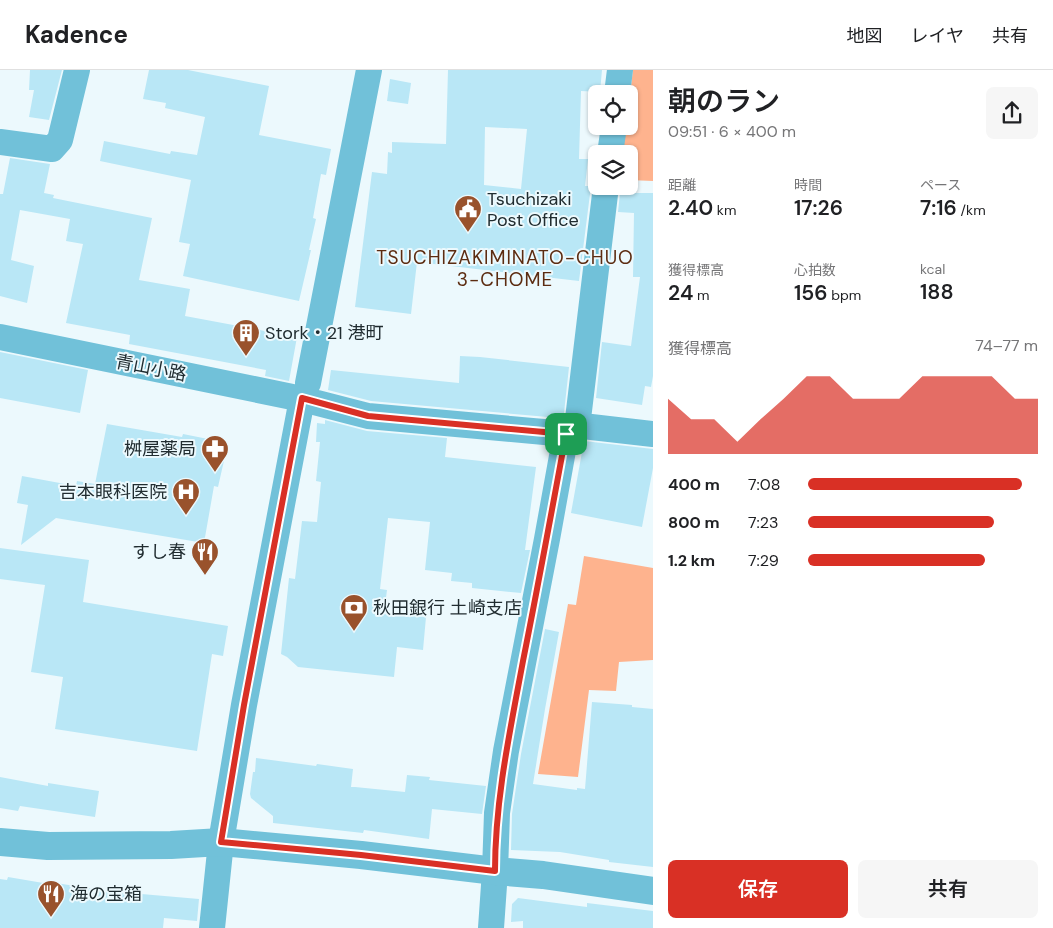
<!DOCTYPE html>
<html lang="ja">
<head>
<meta charset="utf-8">
<style>
	:root { --surface:#fff; --page:#f6f6f6; --text:#202124; --muted:#757577; --line:#e0e0e0; --accent:#d93025 }
	body { margin:0; font-family:"DM Sans","Noto Sans JP",sans-serif; background:var(--page); color:var(--text); height:100vh; display:flex; flex-direction:column; font-size:19px; white-space:nowrap }
	* { box-sizing:border-box; margin:0 }
	p { font-size:16px; color:var(--muted) }
	.icon { flex:none; width:28px; height:28px; fill:none; stroke:currentColor; stroke-width:2; stroke-linecap:round; stroke-linejoin:round }
	.map { position:relative; flex:1; overflow:hidden }
	.details { display:flex; flex-direction:column; background:var(--surface); width:400px }
	.details>* { flex:none }
	.tools { position:absolute; left:588px; top:15px; display:grid; gap:10px }
	.tools a { display:grid; place-items:center; width:50px; height:50px; border-radius:8px; background:var(--surface); box-shadow:0 1px 4px #0004; font-size:25px }
	.pin { position:absolute; display:grid; place-items:center; width:42px; height:42px; color:#fff; margin:-21px; border-radius:10px; box-shadow:0 2px 8px #0006 }
	.round { display:grid; place-items:center; flex:none; width:52px; height:52px; border-radius:8px; background:var(--page) }
	.summary { display:flex; align-items:center; justify-content:space-between; height:85px; padding:0 15px }
	h1 { font-size:28px; font-weight:600; line-height:38px }
	.figures { display:grid; grid-template-columns:repeat(3,1fr); gap:8px; height:85px; padding:5px 15px }
	.figures div { display:grid; align-content:center }
	.figures b { font-size:21px; font-weight:600 }
	.figures small { font-size:14px; font-weight:400 }
	.figures p { font-size:14px }
	.chart { height:140px; padding:10px 15px }
	.chart p { display:flex; justify-content:space-between }
	.chart svg { width:100%; height:90px; margin-top:5px; fill:var(--accent); opacity:.7 }
	.cta { display:flex; gap:10px; margin-top:auto; padding:10px 15px }
	.cta a { flex:1; height:58px; border-radius:8px; background:var(--accent); color:#fff; font-size:20px; font-weight:600; line-height:58px; text-align:center }
	.cta a+a { background:var(--page); color:var(--text) }
	ul { padding:0 15px; list-style:none; font-size:16px }
	li { display:grid; grid-template-columns:80px 60px 1fr; align-items:center; height:38px }
	li i { height:12px; border-radius:6px; background:var(--accent) }
	header { display:flex; align-items:center; gap:30px; box-sizing:border-box; height:70px; padding:0 25px; background:var(--surface); border-bottom:1px solid var(--line) }
	header strong { font-size:24px }
	nav { display:flex; gap:28px; margin-inline-start:auto; font-size:18px }
	main { display:flex; flex:1; min-height:0 }
	.map>svg:first-child { display:block }
	.green { fill:#feb38e }
	.building { fill:#b9e7f6; fill-rule:evenodd }
	.lines { fill:none; stroke-linecap:round; stroke-linejoin:round }
	.minor { stroke:#71c1d9; stroke-width:26 }
	.tertiary { stroke:#71c1d9; stroke-width:28 }
	.route-casing { stroke:#fff; stroke-width:10 }
	.route { stroke:#d93025; stroke-width:6 }
	.labels { text-anchor:middle; dominant-baseline:central; stroke-width:4; stroke-linejoin:round; paint-order:stroke }
	.poi-label { font-size:18px; fill:#202c30; stroke:#ecf9fd; text-anchor:start }
	.street-label { font-size:18px; fill:#202c30; stroke:#ecf9fd }
	.neighbourhood-label { font-size:19px; letter-spacing:1px; fill:#5c2c11; stroke:#ecf9fd }
</style>
</head>
<body>
<header>
<strong>Kadence</strong>
<nav><a>地図</a><a>レイヤ</a><a>共有</a></nav>
</header>
<main>
<div class="map">
<svg width="653" height="858" viewBox="0 0 653 858">
	<rect width="100%" height="100%" fill="#ecf9fd"/>
	<!-- green -->
	<path class="green" d="M633,0H653V111L629,110V84H622L626,56H629V32Z
		M584,486L653,498V590L619,592L616,621L589,620L578,707L538,704L568,534L576,535Z"/>
	<!-- building -->
	<path class="building" d="M30,0H62L49,50L29,47L34,20H29Z
		M149,0H188L269,16L259,65L331,79L326,105L321,104L313,148L316,149L309,180H311L299,231L183,206L190,174L179,172L191,110L100,91L104,71L170,84L171,81L197,85L205,47L165,38L166,33L143,29Z
		M448,0H602L600,22L581,21L579,89H588L585,116H591L579,211L417,192L411,244L355,237L372,102L387,104L388,82L392,83V72L446,74ZM485,57L527,59L521,119L484,115Z
		M390,9L411,13L408,34L387,31Z
		M10,88L50,94L44,123L54,125L53,128L152,148L139,210L190,219L185,246L297,267L289,311L265,306L266,300L129,274L130,265L66,253L83,174L66,171L70,149L20,140L11,190L34,196L27,233L0,226V124H3Z
		M620,123H653V306L651,317L645,316L642,335L596,328L602,272L631,276L640,207H633L634,143L618,142Z
		M0,282L88,300L80,343L0,328Z
		M460,286L480,287L569,297L564,343L559,348L371,331L328,320L331,300L459,313Z
		M325,350L367,361L447,368L445,387L536,397L525,480H530L521,523L472,518V513L451,511L452,503L425,500L430,452L388,448L380,519L387,520L384,543L426,547L423,580L397,577L394,607L298,597L287,587L281,584L289,508L295,509L302,451L317,452L321,412L316,411L320,372H316L317,353L325,354Z
		M107,354L182,367L183,364L228,373L218,417L214,416L204,473L56,448L21,475L28,435L17,433L22,406L76,416L77,411L95,414Z
		M584,371L653,379V398L642,457L571,443Z
		M0,478L89,490L83,532L228,556L223,586L212,584L197,681L55,659L63,607L31,602L45,515L0,509Z
		M545,559L559,562L545,639L533,714L577,720V718L585,719L592,632L632,635V637L653,639V797L609,792V790L560,782L511,780L512,744L521,684Z
		M256,688L316,696L317,694L353,699L351,717H355L405,722L407,705L430,707L429,710L486,716L482,744L432,739L429,769L364,760L363,763L273,753V746L251,728L250,724L253,702H255Z
		M0,707L48,716V713L99,721L95,747L20,736L18,741L0,738Z
		M8,807L55,815L56,813L107,821L199,829L197,851L164,848L163,858H0V809L7,810Z
		M518,828L587,837V833L653,841V858H523V851L511,852L512,834Z"/>
	<g class="lines">
		<!-- minor -->
		<path class="minor" d="M617,24L620,0
			M0,72L52,79L60,70L77,0
			M610,84L614,56
			M0,267L302,329L368,346L566,364
			M308,313L369,0
			M574,355L653,364
			M212,858L221,772L244,635L302,329
			M491,858L495,801L497,743L506,681L547,469L566,364L578,349L606,116"/>
		<!-- tertiary -->
		<path class="tertiary" d="M0,772L48,776L171,775L221,772L361,785L495,801L543,805L653,821"/>
	</g>
	<g class="lines">
		<defs>
			<path id="route" d="M302,328L368,346L566,364C552,440 538,516 523,591C510,661 495,730 495,801L361,785L221,772L244,635Z"/>
		</defs>
		<!-- route casing -->
		<use href="#route" class="route-casing"/>
		<!-- route -->
		<use href="#route" class="route"/>
	</g>
	<!-- icons -->
	<defs>
		<symbol id="civic-pin" viewBox="-11 -11 22 30"><path d="M0 17L-7.5 6A9.5 9.5 0 1 1 7.5 6Z" fill="#99522c" stroke="#ecf9fd"/><path d="M-.6-6.5H3V-4.5H.6V-3L4-1V1h2V6H-6V1h2V-1L-.6-3ZM-1.2 2.5V6h2.4V2.5Z" fill="#fff"/></symbol>
		<symbol id="building-pin" viewBox="-11 -11 22 30"><path d="M0 17L-7.5 6A9.5 9.5 0 1 1 7.5 6Z" fill="#99522c" stroke="#ecf9fd"/><path d="M-4-6H4V6H1V3H-1V6H-4ZM-2.5-4.3h1.7v1.8h-1.7ZM.8-4.3h1.7v1.8H.8ZM-2.5-1h1.7V.8h-1.7ZM.8-1h1.7V.8H.8Z" fill="#fff"/></symbol>
		<symbol id="pharmacy-pin" viewBox="-11 -11 22 30"><path d="M0 17L-7.5 6A9.5 9.5 0 1 1 7.5 6Z" fill="#99522c" stroke="#ecf9fd"/><path d="M-2-6h4v4h4v4h-4v4h-4v-4h-4v-4h4Z" fill="#fff"/></symbol>
		<symbol id="hospital-pin" viewBox="-11 -11 22 30"><path d="M0 17L-7.5 6A9.5 9.5 0 1 1 7.5 6Z" fill="#99522c" stroke="#ecf9fd"/><path d="M-5-5h3v3.5h4V-5h3V5h-3V1.5h-4V5h-3Z" fill="#fff"/></symbol>
		<symbol id="restaurant-pin" viewBox="-11 -11 22 30"><path d="M0 17L-7.5 6A9.5 9.5 0 1 1 7.5 6Z" fill="#99522c" stroke="#ecf9fd"/><path d="M-5-6h1v4h1v-4h1v4h1v-4h1v5L-1.5 .5V6h-2V.5L-5-1ZM5-6V6H3V1.5H1.5Q1.5-4 5-6Z" fill="#fff"/></symbol>
		<symbol id="bank-pin" viewBox="-11 -11 22 30"><path d="M0 17L-7.5 6A9.5 9.5 0 1 1 7.5 6Z" fill="#99522c" stroke="#ecf9fd"/><path d="M-6-4H6V4H-6ZM0-2.3a2.3 2.3 0 1 0 0 4.6a2.3 2.3 0 1 0 0-4.6Z" fill="#fff"/></symbol>
	</defs>
	<g fill-rule="evenodd">
		<use href="#civic-pin" x="452" y="123" width="32" height="43"/>
		<use href="#building-pin" x="230" y="247" width="32" height="43"/>
		<use href="#pharmacy-pin" x="199" y="363" width="32" height="43"/>
		<use href="#hospital-pin" x="170" y="406" width="32" height="43"/>
		<use href="#restaurant-pin" x="189" y="466" width="32" height="43"/>
		<use href="#bank-pin" x="338" y="522" width="32" height="43"/>
		<use href="#restaurant-pin" x="35" y="808" width="32" height="43"/>
	</g>
	<g class="labels">
		<!-- poi labels -->
		<g class="poi-label">
			<text x="487" y="129">Tsuchizaki<tspan x="487" dy="21">Post Office</tspan></text>
			<text x="265" y="263">Stork・21 港町</text>
			<text x="196" y="379" text-anchor="end">桝屋薬局</text>
			<text x="167" y="422" text-anchor="end">吉本眼科医院</text>
			<text x="186" y="482" text-anchor="end">すし春</text>
			<text x="373" y="538">秋田銀行 土崎支店</text>
			<text x="70" y="824">海の宝箱</text>
		</g>
		<!-- street labels -->
		<g class="street-label">
			<text transform="translate(151 298) rotate(11)">青山小路</text>
		</g>
		<!-- neighbourhood labels -->
		<g class="neighbourhood-label">
			<text x="505" y="187">TSUCHIZAKIMINATO-CHUO<tspan x="505" dy="22">3-CHOME</tspan></text>
		</g>
	</g>
</svg>
<div class="tools">
<a><svg class="icon" aria-label="locate" viewBox="0 0 24 24"><circle cx="12" cy="12" r="6"/><path d="M12 2v4M12 18v4M2 12h4M18 12h4"/></svg></a>
<a><svg class="icon" aria-label="layers" viewBox="0 0 24 24"><path d="M12 4l9 5-9 5-9-5zM3 14l9 5 9-5"/></svg></a>
</div>
<div class="pin" style="left:566px;top:364px;background:#1e9e55"><svg class="icon" aria-label="arrive" viewBox="0 0 24 24"><path d="M6 21V4h12l-3 4 3 4H6"/></svg></div>
</div>
<section class="details">
<div class="summary"><div><h1>朝のラン</h1><p>09:51 · 6 × 400 m</p></div><a class="round"><svg class="icon" aria-label="share" viewBox="0 0 24 24"><path d="M12 15V3M7 8l5-5 5 5M5 13v7h14v-7"/></svg></a></div>
<div class="figures">
<div><p>距離</p><b>2.40<small> km</small></b></div>
<div><p>時間</p><b>17:26</b></div>
<div><p>ペース</p><b>7:16<small> /km</small></b></div>
</div>
<div class="figures">
<div><p>獲得標高</p><b>24<small> m</small></b></div>
<div><p>心拍数</p><b>156<small> bpm</small></b></div>
<div><p>kcal</p><b>188</b></div>
</div>
<div class="chart"><p><span>獲得標高</span>74–77 m</p>
<svg viewBox="0 0 160 44" preserveAspectRatio="none"><path d="M0 44V17L10 27L20 27L30 38L40 27L50 17L60 6L70 6L80 17L90 17L100 17L110 6L120 6L130 6L140 6L150 17L160 17V44z"/></svg>
</div>
<ul>
<li><b>400 m</b>7:08<i style="width:93%"></i></li>
<li><b>800 m</b>7:23<i style="width:81%"></i></li>
<li><b>1.2 km</b>7:29<i style="width:77%"></i></li>
</ul>
<div class="cta"><a>保存</a><a>共有</a></div>
</section>
</main>
</body>
</html>
